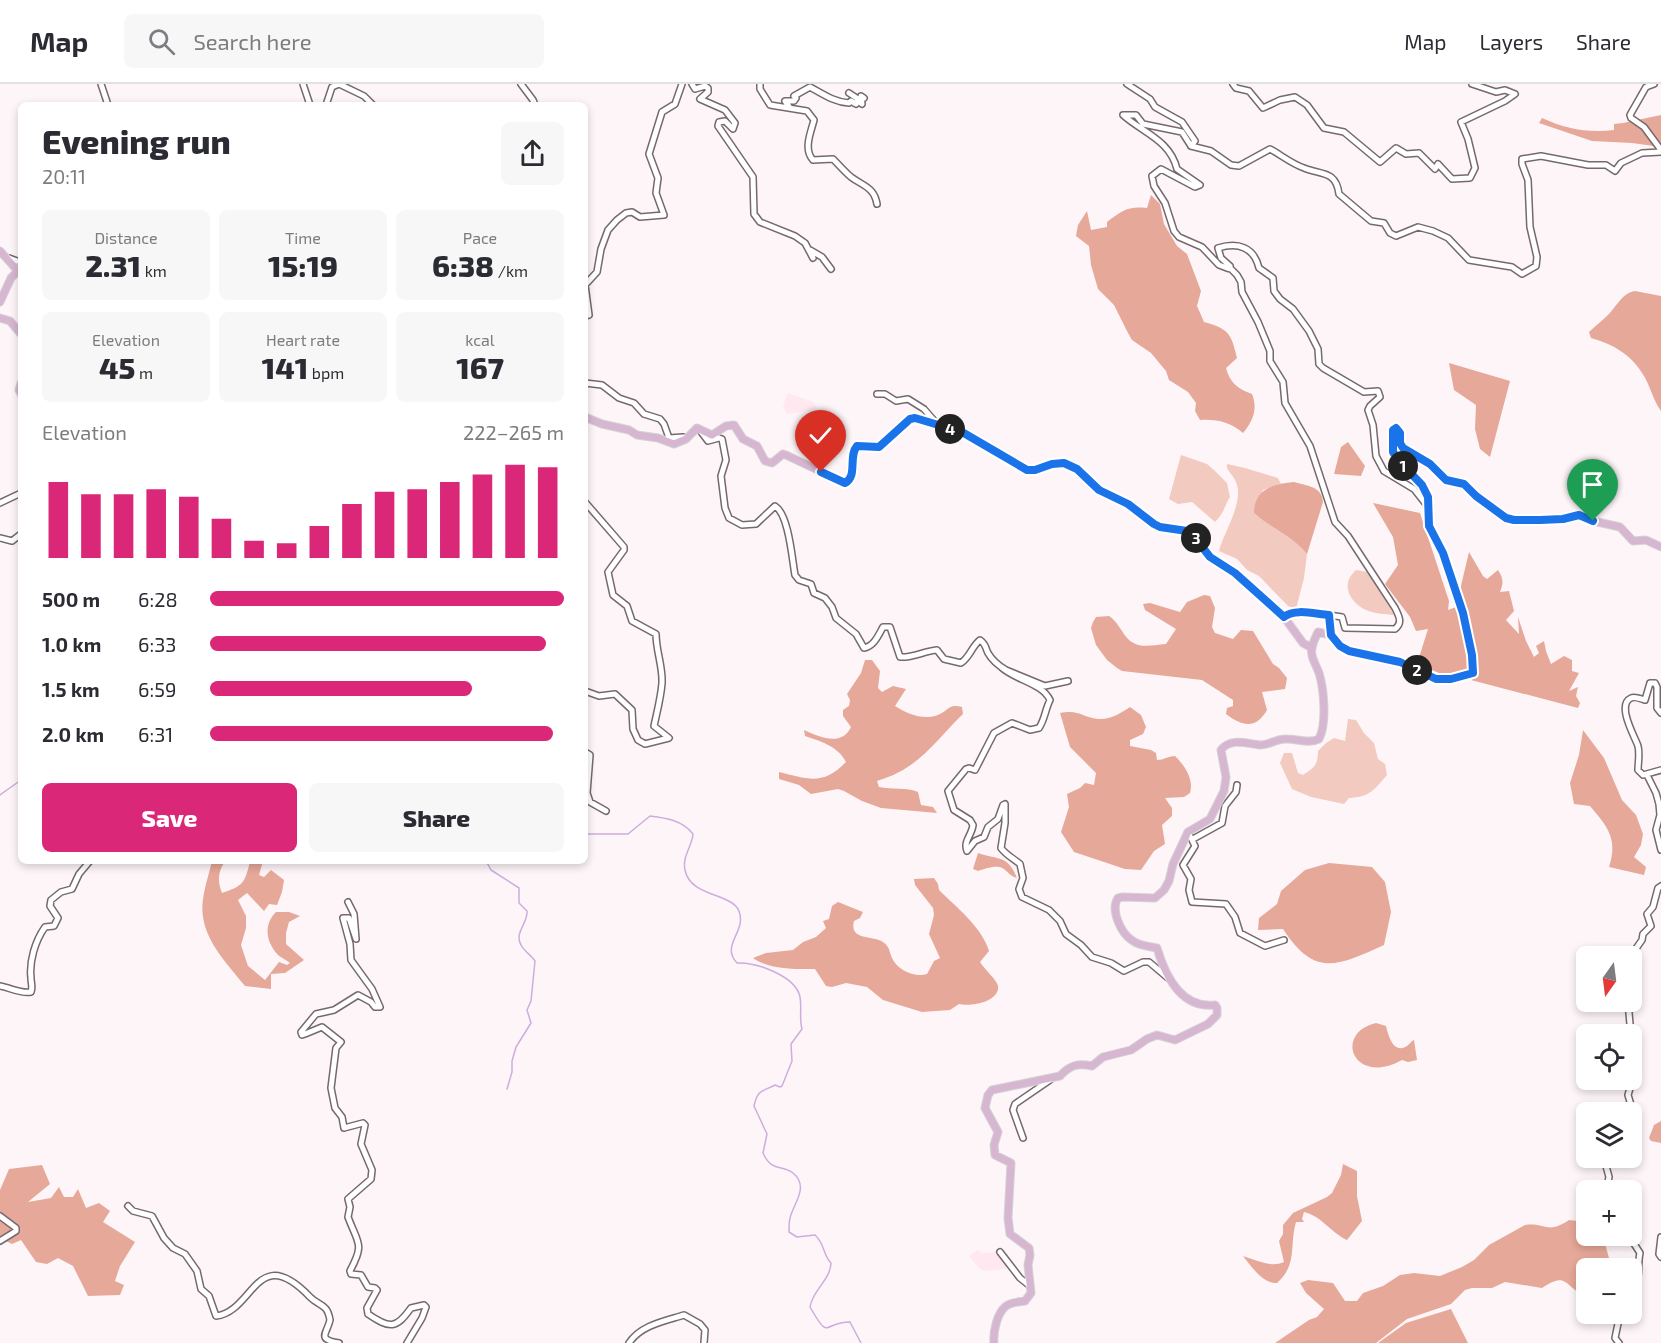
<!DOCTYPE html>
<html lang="en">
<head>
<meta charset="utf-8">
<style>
	:root { --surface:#fff; --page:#f7f7f7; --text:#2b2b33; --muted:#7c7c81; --line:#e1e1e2; --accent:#db2777 }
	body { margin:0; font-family:"Exo 2",sans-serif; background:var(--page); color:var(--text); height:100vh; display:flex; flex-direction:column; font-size:22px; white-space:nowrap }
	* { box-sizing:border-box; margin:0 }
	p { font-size:20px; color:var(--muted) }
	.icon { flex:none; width:33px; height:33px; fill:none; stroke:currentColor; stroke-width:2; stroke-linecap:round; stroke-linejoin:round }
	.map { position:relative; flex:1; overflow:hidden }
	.sheet { position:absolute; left:18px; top:18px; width:570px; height:762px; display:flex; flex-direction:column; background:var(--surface); border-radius:9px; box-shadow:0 3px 9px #0003 }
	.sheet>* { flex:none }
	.needle { width:39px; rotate:194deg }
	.buttons { position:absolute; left:1576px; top:862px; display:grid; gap:12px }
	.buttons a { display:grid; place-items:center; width:66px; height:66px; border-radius:9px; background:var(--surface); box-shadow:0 3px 9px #0003; font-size:30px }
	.pin { position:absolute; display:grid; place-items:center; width:51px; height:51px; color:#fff; margin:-62px -26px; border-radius:50% 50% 50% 0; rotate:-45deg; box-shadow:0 0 6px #0007 }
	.pin .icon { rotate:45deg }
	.km { position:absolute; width:30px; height:30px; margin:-15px; border-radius:50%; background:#222; color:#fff; font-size:16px; line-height:30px; text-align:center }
	.round { display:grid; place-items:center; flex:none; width:63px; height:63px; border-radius:9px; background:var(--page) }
	.overview { display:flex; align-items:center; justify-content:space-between; height:102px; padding:0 24px }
	h1 { font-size:33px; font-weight:800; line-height:45px }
	.stats { display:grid; grid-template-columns:repeat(3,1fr); gap:9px; height:102px; padding:6px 24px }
	.stats div { display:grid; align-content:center; border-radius:9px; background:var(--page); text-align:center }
	.stats b { font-size:30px; font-weight:800 }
	.stats small { font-size:16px; font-weight:400 }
	.stats p { font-size:16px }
	.chart { height:168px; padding:12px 24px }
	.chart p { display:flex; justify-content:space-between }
	.chart svg { width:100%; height:108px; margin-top:6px; stroke:var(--accent); stroke-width:6 }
	.button { display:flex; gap:12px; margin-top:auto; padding:12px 24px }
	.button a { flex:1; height:69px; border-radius:9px; background:var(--accent); color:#fff; font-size:24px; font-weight:800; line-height:69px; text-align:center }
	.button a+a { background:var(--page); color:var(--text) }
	ul { padding:0 24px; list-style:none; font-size:20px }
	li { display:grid; grid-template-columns:96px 72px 1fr; align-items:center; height:45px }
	li i { height:15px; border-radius:8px; background:var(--accent) }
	header { display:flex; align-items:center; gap:36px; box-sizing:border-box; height:84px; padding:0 30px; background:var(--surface); border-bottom:2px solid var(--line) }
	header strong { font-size:28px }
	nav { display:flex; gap:33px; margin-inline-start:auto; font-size:21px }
	.search { width:420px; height:54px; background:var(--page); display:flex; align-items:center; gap:15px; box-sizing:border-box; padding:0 21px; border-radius:9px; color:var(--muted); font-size:22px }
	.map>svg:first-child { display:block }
	.built { fill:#ffe8f0 }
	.green { fill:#f3cac0 }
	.forest { fill:#e6a899 }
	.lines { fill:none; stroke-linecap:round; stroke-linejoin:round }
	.stream { stroke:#cdaddf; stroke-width:1.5 }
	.minor-casing { stroke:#76696e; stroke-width:8 }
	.major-casing { stroke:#d4d3d4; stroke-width:9 }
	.minor { stroke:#fff; stroke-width:5 }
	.major { stroke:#d7b6d1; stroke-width:7 }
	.route-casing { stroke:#fff; stroke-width:12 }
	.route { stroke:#1a73e8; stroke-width:8 }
</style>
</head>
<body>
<header>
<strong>Map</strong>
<div class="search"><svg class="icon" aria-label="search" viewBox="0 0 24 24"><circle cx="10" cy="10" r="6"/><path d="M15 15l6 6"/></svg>Search here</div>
<nav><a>Map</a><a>Layers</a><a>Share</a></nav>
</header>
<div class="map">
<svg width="1661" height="1259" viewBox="0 0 1661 1259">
	<rect width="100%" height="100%" fill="#fef5f8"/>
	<!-- built -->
	<path class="built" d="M788,309L813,318L816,323L814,326L787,330L783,322Z
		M978,1166L982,1169L999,1168L1008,1182L1005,1185L985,1187L980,1185L969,1172Z"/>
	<!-- green -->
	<path class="green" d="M1181,371L1207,380L1214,386L1227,399L1230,413C1224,423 1224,429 1215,438L1192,418L1178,420L1169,415Z
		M1227,380L1245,384L1278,394L1281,400L1263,406L1254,429C1273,446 1290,450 1307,470L1304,494L1296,525L1288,522L1259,492L1247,486L1237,475L1219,467C1224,447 1246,416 1235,396C1233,392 1229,388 1227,384Z
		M1356,486L1368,488L1394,531C1386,530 1374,530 1366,526C1349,518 1340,500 1356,486Z
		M1348,635L1356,636L1364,649L1374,659L1378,675L1385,680L1387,691C1374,706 1370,713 1349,714L1344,720L1311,713L1292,705L1280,679L1284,669H1292L1298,689L1303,691C1314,684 1318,681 1318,667L1326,659L1334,654L1345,657Z"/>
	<!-- forest -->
	<path class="forest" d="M1661,31V63L1632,59L1592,57L1539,39L1542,34C1566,45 1588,49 1614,46V40L1623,39Z
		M1151,111L1160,120L1164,140L1177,162L1187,170L1201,207L1197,222L1204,238C1229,245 1231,249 1237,274L1226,284C1230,299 1238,305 1252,310C1258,325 1253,337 1243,349C1230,338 1217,335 1200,336L1195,327L1196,319L1188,308L1169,296L1166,287L1151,269L1132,256L1128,249L1114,221L1098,205L1091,181L1089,162L1076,152L1078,141L1087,127L1091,146L1107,143V138C1122,127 1127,122 1147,124Z
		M1635,207L1661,212V327C1653,316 1651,304 1644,292C1632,271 1613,260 1591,254L1589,248C1595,242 1602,237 1608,231C1617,222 1622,209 1635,207Z
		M1449,279L1510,297L1490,373L1480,365L1475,345L1476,321L1454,306Z
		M1348,358L1365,382L1361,392L1334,390L1341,363Z
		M1294,398C1307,402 1322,402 1323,418L1307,470C1290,450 1273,446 1254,429C1254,405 1273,400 1294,398Z
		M1373,419L1420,429L1449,517L1448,526L1456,523L1460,529L1469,579L1468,587L1462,592L1439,589L1417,580L1428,545L1416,547L1410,533L1385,500L1398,481L1393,453Z
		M1469,468L1483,492L1487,495L1498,486C1503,494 1504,498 1500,508L1509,507L1514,527L1506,536L1519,550L1518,533L1526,557L1534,573L1539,569L1536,562L1544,557L1546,567L1551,580L1564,572L1572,576V587L1579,589L1569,607L1578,603L1576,612L1580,619L1578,624L1471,596L1477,593L1468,532L1459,510Z
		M1204,511L1210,512L1215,524L1212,543L1215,549L1233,555L1241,546L1253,547L1273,580L1279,584L1287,594L1285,605L1262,608L1267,626C1256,645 1243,643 1226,630L1227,624L1233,622V616L1202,596L1122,587L1117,584L1107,576L1096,561L1091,544L1093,538L1096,533L1109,532C1115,536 1118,541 1122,547C1133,566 1146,562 1166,560L1176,545L1145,526L1143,520L1150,519L1180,528L1187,518Z
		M865,576H872L880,587L878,604L882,608L893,602L906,605L895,622C909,631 929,639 945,627C951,622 953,621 962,623L963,630C933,659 920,684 877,697L879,703C892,706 907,703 918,708L921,721L933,723L937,729L881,724L862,717L844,707L838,705L811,710L799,701L779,695V688C808,695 823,702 846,678C838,662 820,657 805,652L804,646C819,653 842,663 851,643L843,632V626L849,622L850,616L847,610L861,589Z
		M1130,623L1141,631L1146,643L1143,650L1130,656V662L1151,666L1156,669L1157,676C1164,676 1168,672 1175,672C1185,682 1194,695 1190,709L1184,713L1165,714L1172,724V732L1162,741L1165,760L1154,767L1141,786L1125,785L1074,768L1061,748L1069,723L1067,710L1080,704L1085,699L1094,701L1096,689L1070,663L1060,629C1079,625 1082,633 1098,635C1110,636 1121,629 1130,623Z
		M1583,646L1604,674L1622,716L1636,731L1643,750L1641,761L1634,773L1646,783L1644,791L1609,783C1618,755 1608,743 1590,722L1574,720L1570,699L1579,671Z
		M978,769C999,776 1008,771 1017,794C1010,792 1009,789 1004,785C997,780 985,785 978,787L973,785Z
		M212,777H225C218,788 217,796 222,809C243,802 245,799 250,777H263L259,791L264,793L271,786L284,796L282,808L277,821L269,820L264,827L247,809L238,816L246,832V844L241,861L248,882L265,896L279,878L287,881L290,879C287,876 281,874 278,871C266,858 263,841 276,828H289L300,832L289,838L286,849V860L304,876L285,889L271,890V905L245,902C229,882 207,860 203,833C200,816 208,794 212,777Z
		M1329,779L1372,783L1385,798L1391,828L1384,861C1337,882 1315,894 1283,845L1258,846L1259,834L1277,820L1281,807L1305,786Z
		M934,794L938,800L939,806C956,823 982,843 989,867L980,878C984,885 997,896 998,902C1000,918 970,923 959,920L950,926L922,928L883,916L867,903L846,899L832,903L826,902L815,885C794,885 770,886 753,874L766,869L793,866L803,858L816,853L826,844L823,837L829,835L832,822L838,818L863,828L860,834L854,837C849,857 872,851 883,858C890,863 889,867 892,874C897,886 915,894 927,890L934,877L940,874L929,850L934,831L933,824L915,801L914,795Z
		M1376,939L1386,942C1388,950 1393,971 1407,962C1410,960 1411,957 1414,956L1417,976L1408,978L1402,976C1353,1003 1333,949 1376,939Z
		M1661,1037V1059L1651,1057L1649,1054L1654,1041Z
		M1343,1080L1357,1087V1112L1362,1137L1347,1156C1330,1148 1323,1133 1304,1128L1302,1135L1304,1138H1296C1289,1163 1298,1180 1277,1199C1263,1200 1251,1182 1243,1172C1257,1176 1270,1184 1284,1178L1279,1157L1283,1150V1141L1293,1129L1327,1113L1332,1109L1341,1091Z
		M42,1081L50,1100L28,1118L51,1114L59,1103L64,1113H73L78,1105L86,1124L99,1119L110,1127L103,1138L135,1158L120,1182L115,1197L124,1201L120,1211L88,1212L73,1182L58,1174L47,1180L36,1178L21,1156L12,1160L0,1154V1106L9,1085Z
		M1569,1136L1587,1138V1152H1603L1612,1185H1587V1212C1563,1204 1569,1186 1542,1204L1505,1198L1492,1204H1472L1465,1206L1451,1220L1407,1235L1376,1259H1275L1309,1236L1317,1233L1324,1225L1306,1209L1300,1199L1308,1196L1333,1199L1345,1217H1357L1363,1209L1383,1202L1400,1191L1414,1189L1440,1192L1462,1183L1474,1176L1489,1161L1525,1141C1546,1138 1547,1151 1569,1136Z
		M1451,1225L1468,1259H1378L1406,1239Z"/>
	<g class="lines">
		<!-- stream -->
		<path class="stream" d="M0,711L21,696
			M585,750H628L650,732C666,734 682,736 693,750C692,763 682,772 685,786C690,813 732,809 739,827C747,848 720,861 737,879C756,878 796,892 800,913C802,924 799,934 802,945L791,960L792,977L782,1002L780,1003L775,1001C762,1008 758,1005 754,1022L767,1050L763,1069C772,1089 782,1080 793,1089C810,1103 793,1120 790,1134C789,1138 789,1144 789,1148L797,1153L815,1151C825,1160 823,1171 831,1179C830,1197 813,1205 810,1223C830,1258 823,1238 850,1238L861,1259
			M486,777L491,786L519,804V819L527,827C528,839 514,849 521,861C524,867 531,871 535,877L531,917L527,926L531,939L516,963L512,977V988L507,1005"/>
		<defs>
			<path id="minor" d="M101,0L108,21
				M303,0L310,21
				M339,0L364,12L373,21
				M521,0L533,16L535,21
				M692,0L695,5L705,2L708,4V8L700,15L725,26L735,39L733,45L725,37L719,38L718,42L753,93L754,130L760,138L795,152L805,159L813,174
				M760,0V5L770,21L807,27L814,36C811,48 803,65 813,76L833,75C839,81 845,88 851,93C863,102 874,103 877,120
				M1127,0L1150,15L1155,23L1182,38L1195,57L1191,62
				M1233,0L1236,4L1249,7L1263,24L1280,16L1295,13L1307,21L1324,44L1344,48L1380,78L1396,64L1406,70L1419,69L1435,85L1438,80L1452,95L1470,94L1475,84L1468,55L1461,38L1505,17L1515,10L1505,6L1496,8L1472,0
				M1654,0L1646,3L1630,31L1631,34L1644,43L1661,66
				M849,9L861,17
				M326,21L332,3L339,0
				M790,24L785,17H794L796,14L794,12L810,3C823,10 834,18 849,19L851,17L856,20L858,17L862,20L861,12L864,14
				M1191,62L1182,48L1143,40L1136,31H1123C1143,49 1170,56 1177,85L1200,101L1195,103L1161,85L1152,92L1154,102L1165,119L1174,147L1179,153L1202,163L1219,181L1227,184L1230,182L1221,174L1218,164C1238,158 1254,163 1259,184L1273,194L1274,207L1280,215L1293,225L1309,247L1318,265L1319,280L1323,284L1364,308L1378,307L1380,313L1370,322L1368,326L1373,341L1376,372L1384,387L1414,405L1429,424
				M1191,62L1211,67L1231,81L1239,82L1270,65C1281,71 1292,80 1304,84C1321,91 1336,86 1339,110L1371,137L1384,139L1390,149L1396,152L1418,143L1433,147L1448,154L1469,176L1512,183L1522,190L1536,182L1537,173L1530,143L1528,96L1522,80V75L1541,72L1588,81H1606L1615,87L1621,79L1642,69L1661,68
				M810,166L822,173L831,185
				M9,174L20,178L21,176
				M1227,184L1231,185L1237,191L1241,198L1242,208L1258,238L1270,267V277L1283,298L1285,319L1310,362L1335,438L1348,452L1395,524C1399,532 1403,539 1395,545L1345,544L1342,533L1329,531L1331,551
				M585,232L589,231L585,201L597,188L601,165L608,146L617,136L626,129L632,128L640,133L664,131L656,109L658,94L649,70L662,28L675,20L682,0
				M585,299L602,301L619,314L634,319L644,330L660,335L664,340L669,354L683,353
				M877,310H885L896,317L908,315L924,325L937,340
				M699,345L708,357L719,354L722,355L726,376L721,392L725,424L729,434L742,441L756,440L775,422C789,431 792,475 795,491L799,496L811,500L814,509L825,514L832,523L836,534L856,550L864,564C874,562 878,552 883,543H890L900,573C913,574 924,567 937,566L944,575L961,579C970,573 972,562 980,556C986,560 985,563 988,569C992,576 999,582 1006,586L1045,602L1068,597
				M585,418L624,463V466L608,488L613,511L627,522L632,537L656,550C656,567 663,583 662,599C661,613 657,628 654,642L669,654L645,660L638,656L633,645L632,626L615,610L599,612L585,607
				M0,419L21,409
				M0,454L12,457L21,450
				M1284,533C1295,524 1315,530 1329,531
				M1001,583C1015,596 1042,599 1050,616C1045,626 1045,635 1039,644L1030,646L1012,639L994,649L975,686L969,684L966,685L948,707L954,726L970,736L973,741C972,751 963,757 967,767L975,757L984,753L988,743L998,735L1003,721L1005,720V739L1001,764C1006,771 1013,774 1020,780L1023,794L1019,805L1022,813L1049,826L1060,837L1066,850L1081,861L1092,873L1111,879L1124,887L1143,878H1149L1168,894
				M1661,629L1657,624V603L1655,599H1650L1645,616C1641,615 1635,612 1631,614C1616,621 1635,653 1638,662C1640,670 1638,679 1638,686L1643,691L1661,686
				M585,668L590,671L587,709L590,718L606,727
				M1647,691L1656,709L1659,720L1660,731L1656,746L1661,766
				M1188,748L1195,762L1183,781L1191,795L1189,806L1192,818L1226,820L1235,833L1240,849L1265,862L1284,856
				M1193,755L1222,739L1225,722L1236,708L1237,701
				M348,818L354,830L356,855L349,834H343L350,860L351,876L372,905L380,923H375L371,918L358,911L334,926L316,930L301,948L302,951L305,950L322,943L341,958L336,964L331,1004L335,1024L342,1033L344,1044L363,1039L365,1041L361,1060L372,1086L371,1095L348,1115L350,1123L348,1133C358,1160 365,1159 350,1187L351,1190L361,1191L368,1203L375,1204L377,1206L367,1224L368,1230C390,1245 396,1245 411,1224L424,1221L426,1223L422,1234L407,1259
				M1630,873L1642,856L1643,850L1651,842L1647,830L1653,823L1658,804L1661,802
				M0,902C11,904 21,910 31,908C33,902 31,900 31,894C29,878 35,857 45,843L54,842L58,834L50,822L51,816L61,808L72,805L79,790L90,777
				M1628,918L1631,951
				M1627,1029L1631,1021L1628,1011L1633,994L1632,978
				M1023,1054L1013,1026L1015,1020L1050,996
				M1610,1107L1607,1102L1609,1093L1606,1082L1610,1074
				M128,1122L133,1127L152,1132L164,1154L173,1164L185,1170L197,1187L201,1205L209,1212L216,1232C254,1228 256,1157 310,1213C320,1223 327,1219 330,1236C327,1250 316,1255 339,1259
				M0,1132L16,1144V1147L0,1157
				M1629,1152L1640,1169C1637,1182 1641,1199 1632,1210
				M1661,1153L1659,1170L1661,1173
				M1000,1168L1020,1194L1030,1202
				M629,1259C641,1241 665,1237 684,1231L700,1240L705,1246L704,1259
				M1619,1259L1615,1254L1620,1230"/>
			<path id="major" d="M0,167L18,187L11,194L0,218
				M0,234L10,237L21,250
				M21,299L19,306L21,310
				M585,333L602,340L629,346L637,351L658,354L674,360L686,355L697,344L712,351L726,342L734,341L743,355L757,362L765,377L772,379L783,370L786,371L845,399L851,394L852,371L857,361L879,364L910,335L915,334L961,348L1027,386H1035L1052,380L1064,379L1077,385L1099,406L1128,420L1154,440L1160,443L1187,447L1192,450L1210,473L1235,489L1252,504L1284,533L1303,559L1312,564
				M994,1259C993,1248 997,1229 1006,1222C1011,1218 1019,1218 1025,1217L1031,1209L1028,1181L1030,1171L1029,1164L1010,1150L1008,1134L1011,1079L995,1071L994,1061L998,1048L985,1024L988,1011L992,1006L1060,992C1070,981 1078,979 1092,982L1103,973L1131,966L1147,955L1157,951L1175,956L1208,940L1217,931V924L1215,921C1181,925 1165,891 1157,864C1148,862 1140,862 1133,857C1121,850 1110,826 1118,814L1123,813L1155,814L1164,806L1169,797L1173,780L1188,748L1210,735L1224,707L1226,693L1221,666C1231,653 1247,660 1261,661C1270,661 1277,654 1287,655C1299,655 1309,660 1319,655C1327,640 1324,605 1319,589C1317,583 1313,577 1312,571C1310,563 1315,555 1318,548L1331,551L1340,562L1349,567L1400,578L1436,595H1451L1473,589L1472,571L1463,529L1443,469L1429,442L1428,413L1422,401L1399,377L1393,368V346L1396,344L1400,349V359L1403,364L1430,380L1446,396L1464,400L1476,412L1506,434L1514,437L1540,436L1581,432L1593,437L1620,443L1633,457L1646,456L1661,463"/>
		</defs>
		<!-- minor casing -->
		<use href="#minor" class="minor-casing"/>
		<!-- major casing -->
		<use href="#major" class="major-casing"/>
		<!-- minor -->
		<use href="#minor" class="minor"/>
		<!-- major -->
		<use href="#major" class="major"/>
	</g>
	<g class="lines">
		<defs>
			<path id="route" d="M821,388L845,399C858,392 848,372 857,362L879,363L910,335L915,334L962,348L1027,386H1035L1052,380L1064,379L1077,385L1099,406L1128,420L1154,440L1160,443L1187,447L1192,450L1210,473L1235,489L1284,533C1295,524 1315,530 1329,531L1331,551L1340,562L1349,567L1400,578L1436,595H1451L1473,589L1472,571L1463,529L1443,469L1429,442L1428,413L1422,401L1399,377L1393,368V346L1396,344L1400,349V359L1403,364L1430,380L1446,396L1464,400L1476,412L1506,434L1514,436H1540L1563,435L1579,431L1593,437"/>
		</defs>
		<!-- route casing -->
		<use href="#route" class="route-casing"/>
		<!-- route -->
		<use href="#route" class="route"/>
	</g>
</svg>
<div class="buttons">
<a><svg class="needle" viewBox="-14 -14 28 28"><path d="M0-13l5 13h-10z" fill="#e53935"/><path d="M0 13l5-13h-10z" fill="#7c7c81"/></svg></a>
<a><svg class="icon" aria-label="locate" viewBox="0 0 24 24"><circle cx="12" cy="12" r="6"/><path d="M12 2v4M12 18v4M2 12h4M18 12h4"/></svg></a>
<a><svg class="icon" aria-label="layers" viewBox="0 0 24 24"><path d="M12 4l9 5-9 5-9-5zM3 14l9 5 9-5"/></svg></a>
<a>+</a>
<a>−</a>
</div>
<div class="pin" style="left:1593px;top:437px;background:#1e9e55"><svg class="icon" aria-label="arrive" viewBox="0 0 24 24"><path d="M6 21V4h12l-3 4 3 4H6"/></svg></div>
<div class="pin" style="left:821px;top:388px;background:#d93025"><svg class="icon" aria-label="check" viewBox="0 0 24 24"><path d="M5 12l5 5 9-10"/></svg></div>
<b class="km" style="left:1403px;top:382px">1</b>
<b class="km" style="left:1417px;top:586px">2</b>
<b class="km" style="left:1196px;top:454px">3</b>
<b class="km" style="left:950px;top:345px">4</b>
<section class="sheet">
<div class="overview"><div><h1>Evening run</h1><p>20:11</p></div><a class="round"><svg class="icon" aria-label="share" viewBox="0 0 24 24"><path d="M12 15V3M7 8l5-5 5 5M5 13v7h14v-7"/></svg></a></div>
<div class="stats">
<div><p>Distance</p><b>2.31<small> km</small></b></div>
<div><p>Time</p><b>15:19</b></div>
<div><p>Pace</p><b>6:38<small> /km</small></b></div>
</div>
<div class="stats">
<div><p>Elevation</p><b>45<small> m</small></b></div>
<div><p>Heart rate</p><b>141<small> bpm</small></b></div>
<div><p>kcal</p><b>167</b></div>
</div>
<div class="chart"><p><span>Elevation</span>222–265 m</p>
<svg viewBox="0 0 160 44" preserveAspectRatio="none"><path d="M5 44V13M15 44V18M25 44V18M35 44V16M45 44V19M55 44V28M65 44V37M75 44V38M85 44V31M95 44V22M105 44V17M115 44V16M125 44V13M135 44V10M145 44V6M155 44V7"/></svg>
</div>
<ul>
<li><b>500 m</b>6:28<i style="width:100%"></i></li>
<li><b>1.0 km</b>6:33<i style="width:95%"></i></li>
<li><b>1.5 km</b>6:59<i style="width:74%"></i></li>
<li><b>2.0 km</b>6:31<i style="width:97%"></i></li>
</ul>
<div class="button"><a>Save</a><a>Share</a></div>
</section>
</div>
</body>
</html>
